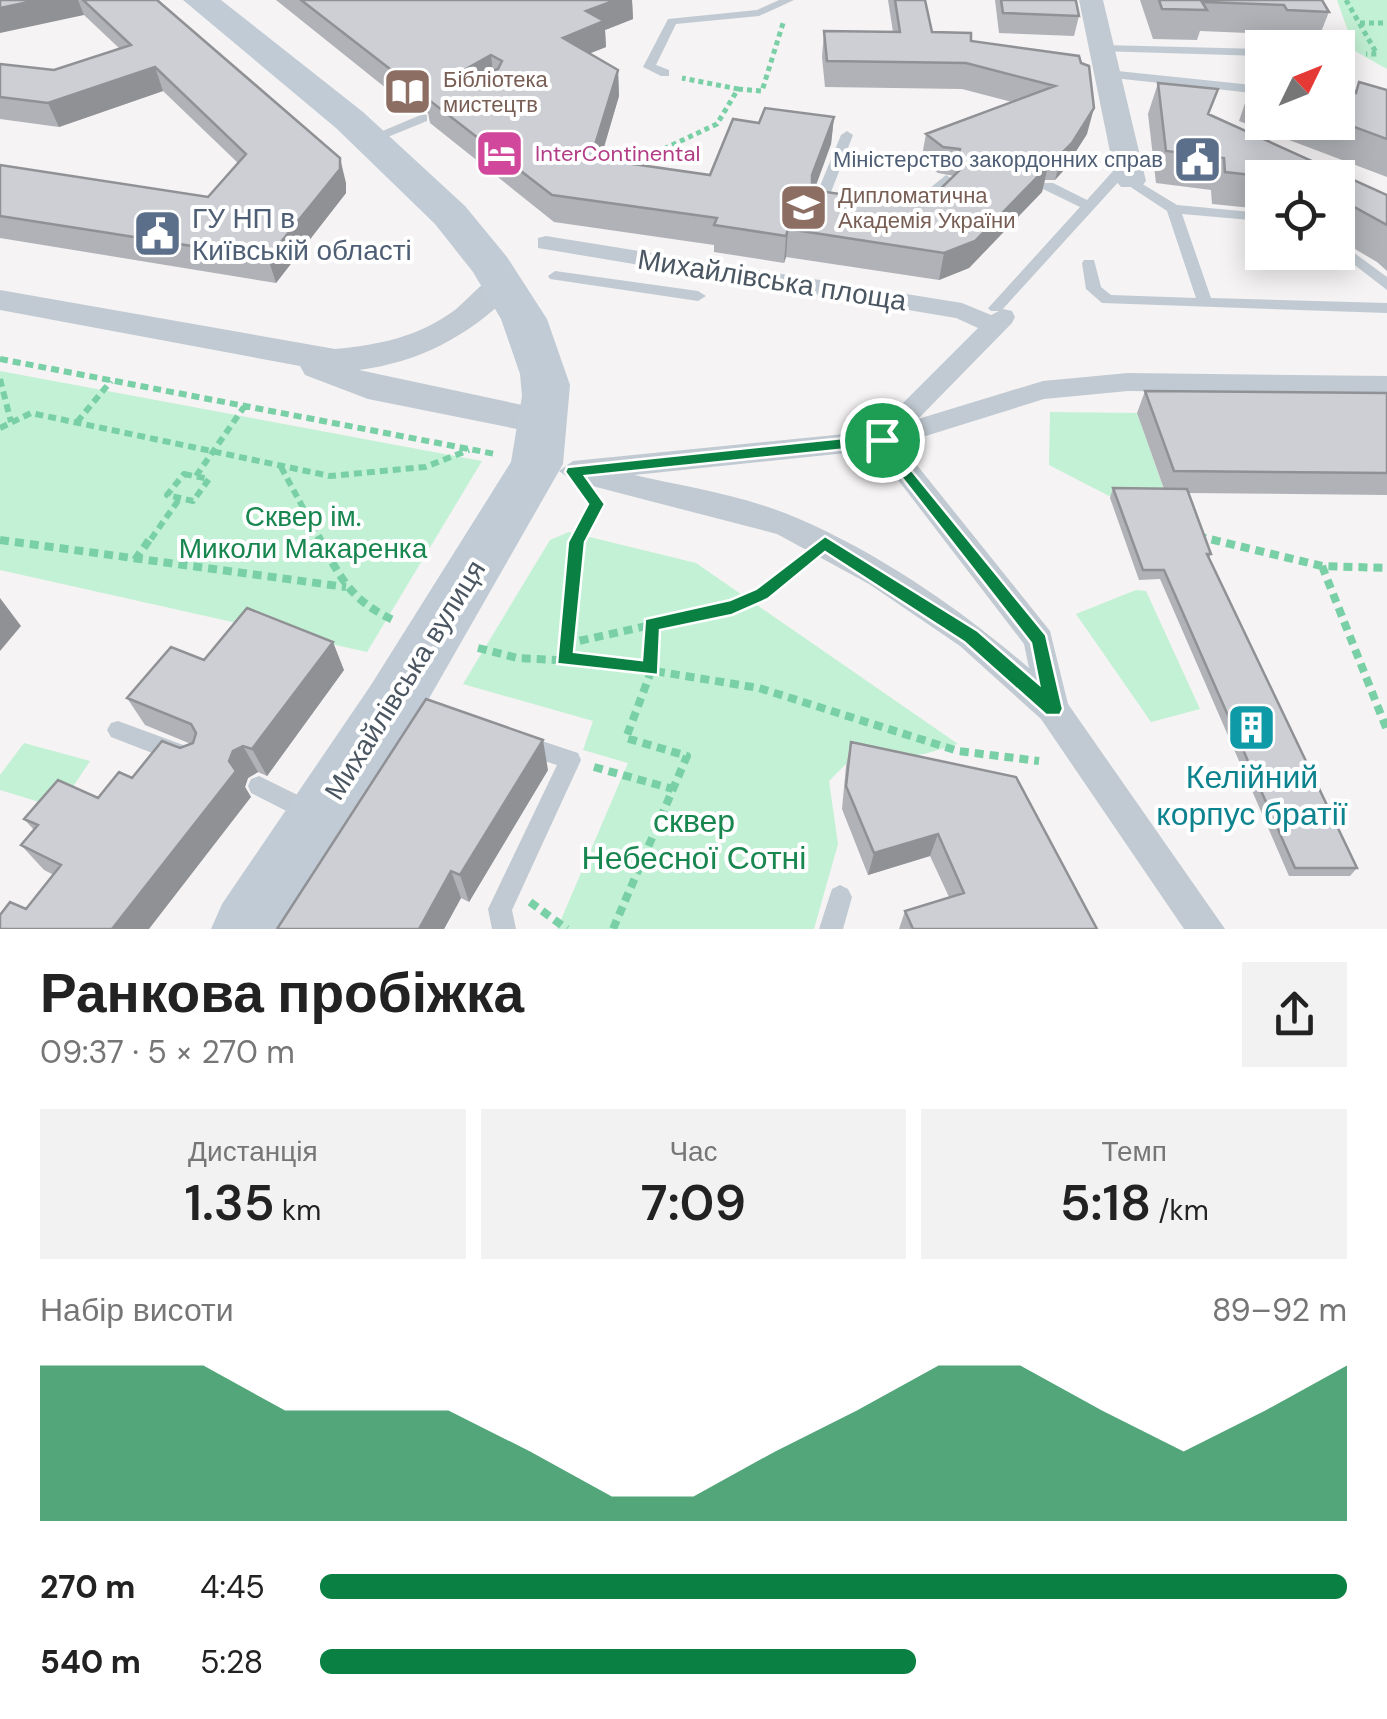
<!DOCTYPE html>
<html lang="uk">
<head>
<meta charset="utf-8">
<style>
	:root { --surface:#fff; --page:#f2f2f2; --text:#222; --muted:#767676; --accent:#0b8043 }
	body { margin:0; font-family:"DM Sans",sans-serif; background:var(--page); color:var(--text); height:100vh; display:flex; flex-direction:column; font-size:38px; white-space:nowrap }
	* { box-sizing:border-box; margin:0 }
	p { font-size:32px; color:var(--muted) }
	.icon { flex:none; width:55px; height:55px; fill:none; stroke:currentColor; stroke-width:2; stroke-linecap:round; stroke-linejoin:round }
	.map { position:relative; height:929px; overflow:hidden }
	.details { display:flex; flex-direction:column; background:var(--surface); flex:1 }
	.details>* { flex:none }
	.needle { width:65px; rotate:47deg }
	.tools { position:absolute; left:1245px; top:30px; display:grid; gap:20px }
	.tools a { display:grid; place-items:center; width:110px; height:110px; border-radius:0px; background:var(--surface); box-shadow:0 5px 25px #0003; font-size:50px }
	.pin { position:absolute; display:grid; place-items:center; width:85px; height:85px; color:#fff; margin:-42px; border:5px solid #fff; border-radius:50%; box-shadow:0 2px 10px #0007 }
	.round { display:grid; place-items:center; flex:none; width:105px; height:105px; border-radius:0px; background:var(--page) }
	.summary { display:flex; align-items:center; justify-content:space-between; height:170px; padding:0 40px }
	h1 { font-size:55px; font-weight:600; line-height:75px }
	.metrics { display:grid; grid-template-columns:repeat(3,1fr); gap:15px; height:170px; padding:10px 40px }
	.metrics div { display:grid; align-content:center; border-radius:0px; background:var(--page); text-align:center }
	.metrics b { font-size:50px; font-weight:600 }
	.metrics small { font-size:28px; font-weight:400 }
	.metrics p { font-size:28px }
	.chart { height:280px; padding:20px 40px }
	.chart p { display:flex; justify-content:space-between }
	.chart svg { width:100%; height:180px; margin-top:10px; fill:var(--accent); opacity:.7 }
	ul { padding:0 40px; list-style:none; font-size:32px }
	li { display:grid; grid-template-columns:160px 120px 1fr; align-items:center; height:75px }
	li i { height:25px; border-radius:12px; background:var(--accent) }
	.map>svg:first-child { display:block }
	.green { fill:#c3f1d5 }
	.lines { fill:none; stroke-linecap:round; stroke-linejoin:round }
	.path-far2 { stroke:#7ad0a6; stroke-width:5; stroke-dasharray:5 4; stroke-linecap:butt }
	.path-far1 { stroke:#7ad0a6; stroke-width:6; stroke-dasharray:8 5; stroke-linecap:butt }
	.path { stroke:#7ad0a6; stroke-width:8; stroke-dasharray:9 6; stroke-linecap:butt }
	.service { fill:#c1cad2; fill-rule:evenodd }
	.pedestrian { fill:#c1cad2; fill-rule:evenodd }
	.minor { fill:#c1cad2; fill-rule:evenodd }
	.secondary { fill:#c1cbd6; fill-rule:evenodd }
	.wall { fill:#b0b2b7 }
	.shaded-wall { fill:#909195 }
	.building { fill:#cdcfd5; stroke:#909195; stroke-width:2.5; fill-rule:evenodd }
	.route { fill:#0b8043; stroke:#fff; stroke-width:2.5; fill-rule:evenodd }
	.labels { text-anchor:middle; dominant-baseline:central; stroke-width:8; stroke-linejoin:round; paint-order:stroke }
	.far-education-label { font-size:22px; fill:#785e54; stroke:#fff; text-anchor:start }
	.far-hotel-label { font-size:22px; fill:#b23c85; stroke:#fff; text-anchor:start }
	.far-service-label { font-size:22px; fill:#4e5e75; stroke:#fff; text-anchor:end }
	.service-label { font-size:28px; fill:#4e5e75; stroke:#fff; text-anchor:start }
	.street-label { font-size:28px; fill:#4a5661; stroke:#fff }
	.park-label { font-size:28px; fill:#17864f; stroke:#fff }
	.near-culture-label { font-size:32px; fill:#0d838f; stroke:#fff }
	.near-park-label { font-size:32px; fill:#17864f; stroke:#fff }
</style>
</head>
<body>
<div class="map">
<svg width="1387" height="929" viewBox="0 0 1387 929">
	<rect width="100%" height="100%" fill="#f5f3f3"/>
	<!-- green -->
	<path class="green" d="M1337,0H1387V69L1355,51Z
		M0,371L482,461L367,652L0,570Z
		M1050,412L1137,413L1167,498L1111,497L1049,465Z
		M569,532L696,563L958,744L924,754L847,763L829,781L838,844L814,929H557L628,763L583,750L593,721L463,684L550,540Z
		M1136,590L1146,591L1200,709L1151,722L1076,614Z
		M24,743L90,761L59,808L0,790V775Z"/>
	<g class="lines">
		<!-- path-far2 -->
		<path class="path-far2" d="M1346,0L1377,54H1366
			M1360,23H1387
			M738,89L762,91L784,20
			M623,168L717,124L738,89L682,78"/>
		<!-- path-far1 -->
		<path class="path-far1" d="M0,359L495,454
			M0,379L11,422
			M77,422L111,381
			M0,428L31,413L330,476L425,467L469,450
			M281,467L320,539
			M184,474L209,479L193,501L167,495Z
			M196,476L244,407
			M1197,536L1208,539
			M151,539L180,498
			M578,539L596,505"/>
		<!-- path -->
		<path class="path" d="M318,536C341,578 349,599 393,620
			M1197,536L1322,566L1387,568
			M0,540L346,587
			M135,560L152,536
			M1322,566L1387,730
			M651,625L652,669L626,738L687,756L673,789
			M565,644L733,607L762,594L801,563
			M478,648L517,658L599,662L759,688L958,751L1039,761
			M563,658L579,536
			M594,767L673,789L613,929
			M530,902L567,929"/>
		<!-- service -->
		<path class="service" d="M779,0H794L759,16L676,24L656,65L669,70V76H661L643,67L668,19L757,10Z
			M1103,45L1262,49V56L1099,51V47Z
			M1338,50L1349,52L1351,55L1345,59L1338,57Z
			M1108,70L1262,86V94L1104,77L1102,74Z
			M423,114L427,115V121L373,143L368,144L361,140Z
			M847,131L853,135L828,200L837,204L830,208L815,206L813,203L841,135Z
			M1127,160L1132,161V167L1001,311H991L988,308L991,305L1080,207L1043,189V183H1053L1087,200L1122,161Z
			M946,175L953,179L951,182L911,218L896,217V211L903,210Z
			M1131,177L1177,205L1262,213V221L1182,214L1211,298L1387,303V313L1102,303L1086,289L1082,263L1084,260H1094L1101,287L1111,295L1196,298L1167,211L1126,184L1124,181Z
			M1338,241L1387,277V290L1338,252Z
			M555,271L698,291L706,296L698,301L550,279L548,276Z
			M118,721L186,746L189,753L186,760L178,763L111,737L107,730L111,723Z
			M524,735L578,753L581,760L512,910L516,929H492L488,909L557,765L516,752L513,745L516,738Z
			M259,776L320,806L323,813L320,820L312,823L304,820L251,793L248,786L251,779Z
			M840,885L848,889L852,897L843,929H819L832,889Z"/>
		<!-- pedestrian -->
		<path class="pedestrian" d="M546,236L962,303L991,315L1003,309L1012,311L1015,317L1012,323L918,419L1043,381L1128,373L1387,376V394L1128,391L1044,399L900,444L1050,631L1068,704L1225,929H1184L1041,719L960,646L869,584L777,534L573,481L559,471L573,461L875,431L978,328L956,318L538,248V238ZM875,450L1024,644L1029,668C960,609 881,554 797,518C746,496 688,487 634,475Z"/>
		<!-- minor -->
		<path class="minor" d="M1079,0H1103L1146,181L1141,187H1121L1116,181Z
			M505,272L516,275L521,282L516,289C470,335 423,361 359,370L560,413L565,422L560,431L547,435L368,399L305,375L300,366L0,310V290L335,349C379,345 418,337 455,310C471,297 485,277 505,272Z"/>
		<!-- secondary -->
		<path class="secondary" d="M183,0H221L363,112L465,206L507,257L547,319L570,385L563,464L415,723L288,929H211L222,904L371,685L511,462L522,396L520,374L501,319L473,272L435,224L336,128Z"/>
	</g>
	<!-- wall -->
	<path class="wall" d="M0,0H157L346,183V193L276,283L0,238V165L208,197L238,163L163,91L59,127L0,119V64L54,70L120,49L84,15Z
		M276,0H632L633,19L605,30L606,47L589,53L618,70L619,96L600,159L710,175L759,123L834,117L831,144L814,190L923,206L954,176L938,173L921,161L926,134L1012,102L962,89L825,87L822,57L824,31L893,32L888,0H925L932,32L971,41L1079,56L1087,134L1064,170L1055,180H1045L1042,192L969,268L939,280L786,257L784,263L714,252V245L554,222L430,123L428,113H417Z
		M995,0H1074L1079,16L1074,36L999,33Z
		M1140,0H1322L1329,12L1317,42L1276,40L1273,34L1200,31L1197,40L1153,39Z
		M1255,73L1262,74V122H1338V89L1354,93L1359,82L1387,90V177L1239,121Z
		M1158,83L1209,115L1387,195V271L1377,262L1338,239V178H1262V209L1212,204L1211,190L1156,183L1148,114Z
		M1145,391L1387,393V495L1188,493L1211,554L1209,558L1357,868L1350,876H1289L1160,579L1139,580L1110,498L1113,488L1164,489L1137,413Z
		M204,660L344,670L267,776L258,772L248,778L245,787L251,797L26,909L54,875L44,870L21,845L34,830L24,819L98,798L180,748L191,744L145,725L127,698Z
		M851,742L1097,929H899L905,911L949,897L930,856L868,875L842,809L846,766Z
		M548,770L469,902L461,898L444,929H277Z"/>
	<!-- shaded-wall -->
	<path class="shaded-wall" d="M38,0H78L84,15L0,33V8Z
		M616,0H632L633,19L605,30L606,47L566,63L563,38L586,11Z
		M491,55L494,81L463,99L459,73Z
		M155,67L163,91L59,127L48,103Z
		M618,70L619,96L593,185L591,158Z
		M1094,108L1087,134L1064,170L1055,180L1062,153Z
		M834,117L831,144L810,202L812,175Z
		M340,158L346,183V193L276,283L268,258Z
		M1048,166L1042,192L969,268L939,280L944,253Z
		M788,229L786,257L784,263L786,236Z
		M0,598L21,626L0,651Z
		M333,642L344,670L267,776L252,749Z
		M543,740L548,770L469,902L460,875Z
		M243,746L258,772L248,778L245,787L251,797L149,929H112L229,761L233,751Z
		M938,834L930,856L868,875L874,853Z
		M451,871L461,898L444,929H419Z"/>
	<!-- building -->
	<path class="building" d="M0,0H38L0,8Z
		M83,0H157L340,158V169L268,258L0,216V165L208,197L246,154L155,67L48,103L0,97V64L54,70L131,45Z
		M301,0H616L586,11L604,21L563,38L618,70L591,158L710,175L733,119L759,123L765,108L834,117L812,175V190L923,206L967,163L958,157L960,149L943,147L926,134L1055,86L966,63L827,61L824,31L900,32L895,0H925L932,32L971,33V41L1079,56L1081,63L1089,66L1094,108L1072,143L1062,153L1047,154L1048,166L975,241L944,253L788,229L786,236L714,225L717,218L552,195L425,97V87L412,86ZM491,55L502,61L498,69L471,79L459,73Z
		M1001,0H1074L1076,1L1079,16L1003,13Z
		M1159,0H1322L1329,12L1287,10L1284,5L1202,2L1207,10L1162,9Z
		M1255,73L1262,74V94L1251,89Z
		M1359,82L1387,90V139L1338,121V89L1356,93Z
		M1158,83L1218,89L1208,114L1387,195V225L1338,198V178H1278L1225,172L1224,158L1166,151Z
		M1145,391L1387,393V473L1174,471Z
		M1113,488L1187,489L1211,554H1207L1357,868H1295L1164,570H1143Z
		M247,608L333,642L252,749L243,746L233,751L229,761L236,771L112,929H0V915L10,902L26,909L61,865L21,845L38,825L24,819L58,780L98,798L119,772L132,778L162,741L180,748L193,743L196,733L191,724L127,698L171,647L204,660Z
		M426,699L543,740L460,875L451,871L419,929H277Z
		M851,742L1016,777L1097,929H913L905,911L964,893L938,834L874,853L846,786Z"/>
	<!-- route -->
	<path class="route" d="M882,434L1046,635L1063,709L1060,715H1046L964,642L825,552L768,599L732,615L660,630L658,675L557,664L568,542L588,504L565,472L567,467ZM877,446L1031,643L1039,684L978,631L825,536L756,589L730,600L645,619L642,660L574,652L585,542L605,504L585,476Z"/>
	<!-- icons -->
	<defs>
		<symbol id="library-square" viewBox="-11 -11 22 22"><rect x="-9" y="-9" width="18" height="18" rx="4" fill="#8d6e63" stroke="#fff"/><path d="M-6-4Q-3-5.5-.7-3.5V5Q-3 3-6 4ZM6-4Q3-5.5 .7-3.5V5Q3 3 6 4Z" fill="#fff"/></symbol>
		<symbol id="hotel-square" viewBox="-11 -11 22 22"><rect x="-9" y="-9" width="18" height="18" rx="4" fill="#d1479c" stroke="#fff"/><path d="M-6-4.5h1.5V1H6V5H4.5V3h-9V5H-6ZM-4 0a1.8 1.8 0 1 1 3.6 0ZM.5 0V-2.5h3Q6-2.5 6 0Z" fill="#fff"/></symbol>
		<symbol id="civic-square" viewBox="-11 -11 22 22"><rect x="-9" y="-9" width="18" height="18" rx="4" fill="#5c6f8a" stroke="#fff"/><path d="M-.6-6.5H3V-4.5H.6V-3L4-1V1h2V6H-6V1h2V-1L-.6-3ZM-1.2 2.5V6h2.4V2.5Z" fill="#fff"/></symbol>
		<symbol id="university-square" viewBox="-11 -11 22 22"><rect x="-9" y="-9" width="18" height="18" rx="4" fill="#8d6e63" stroke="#fff"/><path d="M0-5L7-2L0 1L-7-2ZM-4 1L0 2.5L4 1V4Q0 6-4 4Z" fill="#fff"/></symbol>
		<symbol id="building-square" viewBox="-11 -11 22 22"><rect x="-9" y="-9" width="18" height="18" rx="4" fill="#0f9aa8" stroke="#fff"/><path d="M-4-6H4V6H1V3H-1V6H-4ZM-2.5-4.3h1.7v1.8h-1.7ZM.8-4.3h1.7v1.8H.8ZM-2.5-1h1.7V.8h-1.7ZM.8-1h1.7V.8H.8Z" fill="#fff"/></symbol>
	</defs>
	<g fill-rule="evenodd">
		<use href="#library-square" x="380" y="64" width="55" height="55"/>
		<use href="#hotel-square" x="472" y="126" width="55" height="55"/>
		<use href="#civic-square" x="1170" y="132" width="55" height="55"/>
		<use href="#university-square" x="776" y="180" width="55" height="55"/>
		<use href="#civic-square" x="130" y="206" width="55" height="55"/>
		<use href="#building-square" x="1224" y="700" width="55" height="55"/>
	</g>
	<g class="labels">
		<!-- far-education labels -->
		<g class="far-education-label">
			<text x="443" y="79">Бібліотека<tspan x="443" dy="25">мистецтв</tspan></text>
			<text x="838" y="195">Дипломатична<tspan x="838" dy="25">Академія України</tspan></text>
		</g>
		<!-- far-hotel labels -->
		<g class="far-hotel-label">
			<text x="535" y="153">InterContinental</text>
		</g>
		<!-- far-service labels -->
		<g class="far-service-label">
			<text x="1163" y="159">Міністерство закордонних справ</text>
		</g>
		<!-- service labels -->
		<g class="service-label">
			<text x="192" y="218">ГУ НП в<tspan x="192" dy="32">Київській області</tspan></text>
		</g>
		<!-- street labels -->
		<g class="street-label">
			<text transform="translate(772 280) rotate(9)">Михайлівська площа</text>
			<text transform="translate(405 680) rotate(-58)">Михайлівська вулиця</text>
		</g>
		<!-- park labels -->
		<g class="park-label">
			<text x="303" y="516">Сквер ім.<tspan x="303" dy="32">Миколи Макаренка</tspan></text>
		</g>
		<!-- near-culture labels -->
		<g class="near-culture-label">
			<text x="1252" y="777">Келійний<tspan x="1252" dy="37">корпус братії</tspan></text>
		</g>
		<!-- near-park labels -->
		<g class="near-park-label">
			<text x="694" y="821">сквер<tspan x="694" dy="37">Небесної Сотні</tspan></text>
		</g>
	</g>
</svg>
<div class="tools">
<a><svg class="needle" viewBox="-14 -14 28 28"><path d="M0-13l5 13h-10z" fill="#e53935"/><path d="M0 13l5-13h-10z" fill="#767676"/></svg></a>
<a><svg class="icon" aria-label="locate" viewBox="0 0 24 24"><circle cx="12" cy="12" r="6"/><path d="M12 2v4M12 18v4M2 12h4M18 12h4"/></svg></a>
</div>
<div class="pin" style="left:882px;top:440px;background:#1e9e55"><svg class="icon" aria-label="arrive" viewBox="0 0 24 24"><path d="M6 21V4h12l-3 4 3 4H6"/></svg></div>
</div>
<section class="details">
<div class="summary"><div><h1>Ранкова пробіжка</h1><p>09:37 · 5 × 270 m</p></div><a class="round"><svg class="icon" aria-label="share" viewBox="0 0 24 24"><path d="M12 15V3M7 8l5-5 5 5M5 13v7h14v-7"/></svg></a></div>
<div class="metrics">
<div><p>Дистанція</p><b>1.35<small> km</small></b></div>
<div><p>Час</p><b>7:09</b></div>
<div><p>Темп</p><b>5:18<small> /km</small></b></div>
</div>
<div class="chart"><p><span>Набір висоти</span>89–92 m</p>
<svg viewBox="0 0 160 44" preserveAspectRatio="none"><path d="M0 44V6L10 6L20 6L30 17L40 17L50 17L60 27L70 38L80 38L90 27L100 17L110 6L120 6L130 17L140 27L150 17L160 6V44z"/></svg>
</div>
<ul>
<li><b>270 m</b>4:45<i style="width:100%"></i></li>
<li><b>540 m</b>5:28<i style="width:58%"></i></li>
</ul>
</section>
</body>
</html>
